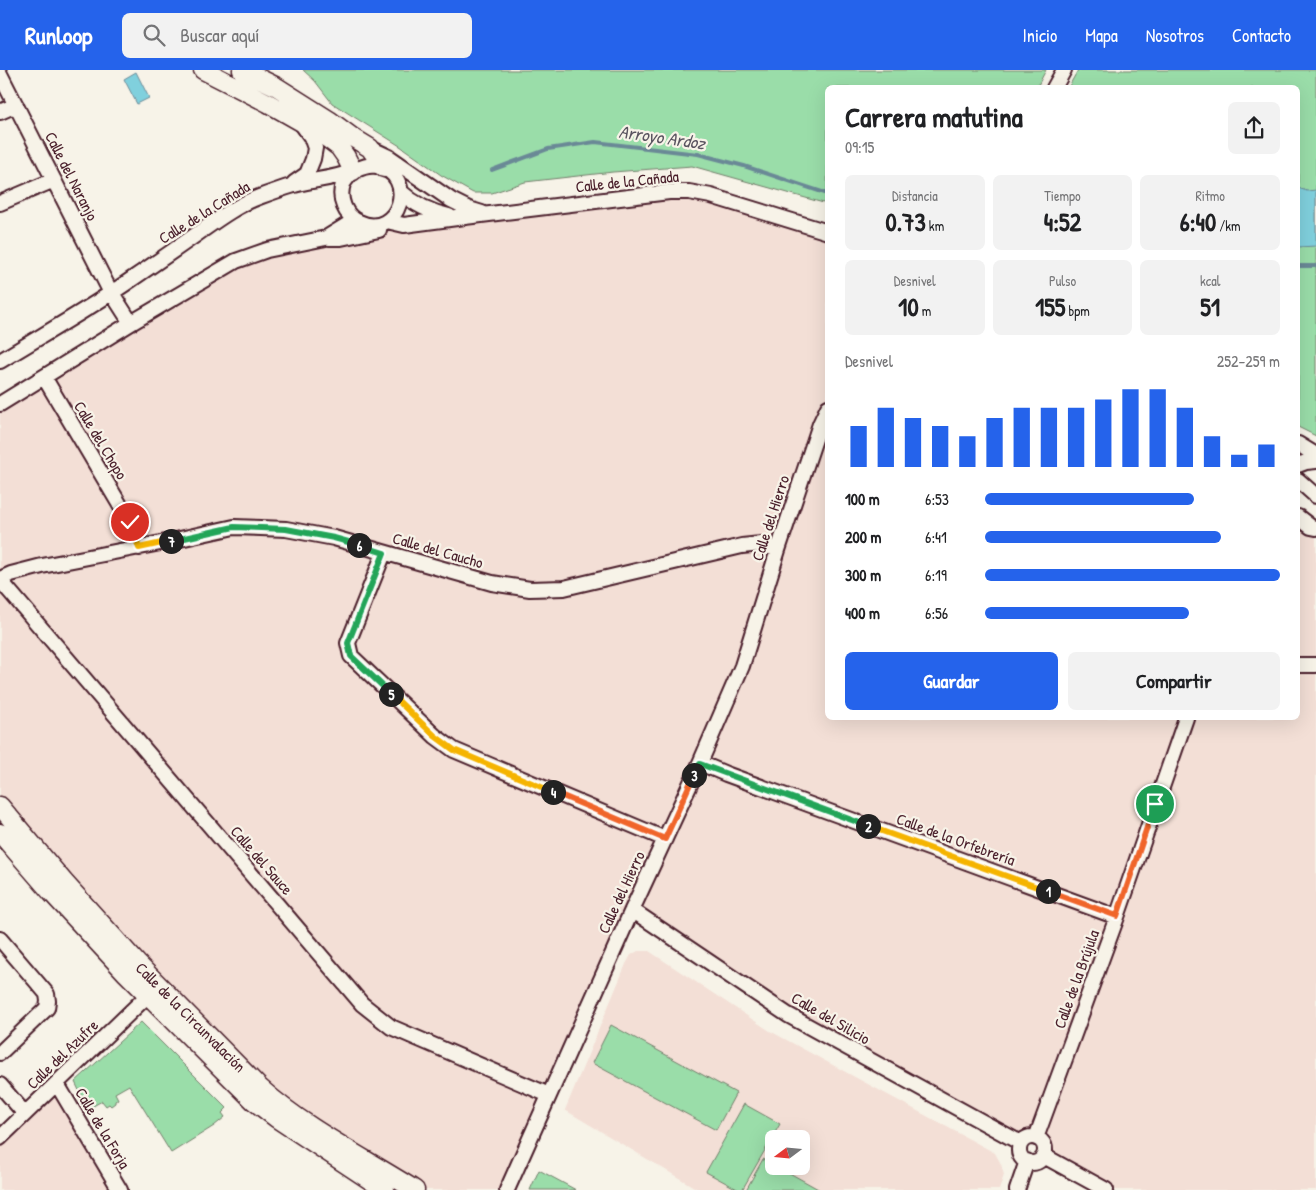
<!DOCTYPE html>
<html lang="es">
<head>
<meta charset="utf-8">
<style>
	:root { --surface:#fff; --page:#f2f2f2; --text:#202124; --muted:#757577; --accent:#2563eb }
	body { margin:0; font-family:"Patrick Hand",sans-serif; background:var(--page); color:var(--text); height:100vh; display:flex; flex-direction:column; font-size:19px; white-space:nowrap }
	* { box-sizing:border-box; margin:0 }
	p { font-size:16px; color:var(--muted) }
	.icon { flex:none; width:28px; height:28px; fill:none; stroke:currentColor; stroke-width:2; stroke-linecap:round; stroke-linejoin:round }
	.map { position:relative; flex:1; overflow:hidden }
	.details { position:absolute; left:825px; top:15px; width:475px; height:635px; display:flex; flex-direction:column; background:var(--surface); border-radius:8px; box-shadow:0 5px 20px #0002 }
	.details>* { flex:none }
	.needle { width:32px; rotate:254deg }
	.tools { position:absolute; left:765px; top:1060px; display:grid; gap:10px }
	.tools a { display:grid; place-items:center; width:45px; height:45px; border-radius:8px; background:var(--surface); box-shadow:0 5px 20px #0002; font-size:25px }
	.pin { position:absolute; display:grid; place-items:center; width:42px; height:42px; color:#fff; margin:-21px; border:2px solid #fff; border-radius:50%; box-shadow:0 1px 5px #0007 }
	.km { position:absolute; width:25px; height:25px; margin:-12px; border-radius:50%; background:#222; color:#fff; font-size:14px; line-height:25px; text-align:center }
	.round { display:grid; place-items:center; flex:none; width:52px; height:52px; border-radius:8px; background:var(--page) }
	.summary { display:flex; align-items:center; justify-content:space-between; height:85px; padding:0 20px }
	h1 { font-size:28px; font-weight:800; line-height:38px }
	.figures { display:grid; grid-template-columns:repeat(3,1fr); gap:8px; height:85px; padding:5px 20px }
	.figures div { display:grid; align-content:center; border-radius:8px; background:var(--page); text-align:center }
	.figures b { font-size:25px; font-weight:800 }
	.figures small { font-size:14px; font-weight:400 }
	.figures p { font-size:14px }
	.chart { height:140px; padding:10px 20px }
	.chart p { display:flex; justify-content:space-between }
	.chart svg { width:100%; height:90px; margin-top:5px; stroke:var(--accent); stroke-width:6 }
	.action { display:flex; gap:10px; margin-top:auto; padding:10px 20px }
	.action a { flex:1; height:58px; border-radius:8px; background:var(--accent); color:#fff; font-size:20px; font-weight:800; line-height:58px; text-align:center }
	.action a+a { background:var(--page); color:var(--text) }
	ul { padding:0 20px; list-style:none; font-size:16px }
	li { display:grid; grid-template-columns:80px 60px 1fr; align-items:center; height:38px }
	li i { height:12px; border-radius:6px; background:var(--accent) }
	header { display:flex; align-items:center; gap:30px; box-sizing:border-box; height:70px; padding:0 25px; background:var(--accent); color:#fff }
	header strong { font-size:24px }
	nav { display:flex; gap:28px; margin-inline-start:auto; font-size:18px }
	.search { width:350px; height:45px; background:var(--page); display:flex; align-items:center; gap:12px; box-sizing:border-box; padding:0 18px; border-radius:8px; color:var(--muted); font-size:19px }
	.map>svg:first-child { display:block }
	.built { fill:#f3dfd6; fill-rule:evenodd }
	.green { fill:#9adda9; stroke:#727e6a }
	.water { fill:#80d0dd; stroke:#6a8996 }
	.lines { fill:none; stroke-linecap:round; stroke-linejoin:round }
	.stream { stroke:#6a8996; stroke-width:4 }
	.minor-casing { stroke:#4a1f2b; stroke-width:18 }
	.tertiary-casing { stroke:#4a1f2b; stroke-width:21 }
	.minor { stroke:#f7f3e8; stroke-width:14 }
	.tertiary { stroke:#f7f3e8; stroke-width:18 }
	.split-1-casing { stroke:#fff; stroke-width:10 }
	.split-2-casing { stroke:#fff; stroke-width:10 }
	.split-3-casing { stroke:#fff; stroke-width:10 }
	.split-4-casing { stroke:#fff; stroke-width:10 }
	.split-5-casing { stroke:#fff; stroke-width:10 }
	.split-6-casing { stroke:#fff; stroke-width:10 }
	.split-7-casing { stroke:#fff; stroke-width:10 }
	.split-8-casing { stroke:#fff; stroke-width:10 }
	.split-1 { stroke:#f0652b; stroke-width:6 }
	.split-2 { stroke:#f5b400; stroke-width:6 }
	.split-3 { stroke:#22a559; stroke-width:6 }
	.split-4 { stroke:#f0652b; stroke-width:6 }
	.split-5 { stroke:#f5b400; stroke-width:6 }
	.split-6 { stroke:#22a559; stroke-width:6 }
	.split-7 { stroke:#22a559; stroke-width:6 }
	.split-8 { stroke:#f5b400; stroke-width:6 }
	.labels { text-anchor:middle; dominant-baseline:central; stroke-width:4.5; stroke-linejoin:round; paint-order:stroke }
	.street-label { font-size:16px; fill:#4a1f2b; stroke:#f7f3e8 }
	.water-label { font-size:18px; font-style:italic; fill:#5a5460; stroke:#f7f3e8 }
</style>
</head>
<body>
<header>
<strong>Runloop</strong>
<div class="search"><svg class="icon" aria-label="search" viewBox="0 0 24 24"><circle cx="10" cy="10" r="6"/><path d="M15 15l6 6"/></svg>Buscar aquí</div>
<nav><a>Inicio</a><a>Mapa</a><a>Nosotros</a><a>Contacto</a></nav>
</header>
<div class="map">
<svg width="1316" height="1120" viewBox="0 0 1316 1120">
	<rect width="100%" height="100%" fill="#f7f3e8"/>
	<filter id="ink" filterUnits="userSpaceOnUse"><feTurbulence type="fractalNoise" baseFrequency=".02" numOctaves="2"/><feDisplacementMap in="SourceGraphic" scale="10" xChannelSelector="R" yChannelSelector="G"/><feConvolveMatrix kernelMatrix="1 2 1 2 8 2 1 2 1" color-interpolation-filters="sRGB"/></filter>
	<g filter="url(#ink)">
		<!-- built -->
		<path class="built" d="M669,122L827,162L828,648H1298V447L1316,458V1120H1106L1044,1086L1045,1079L1041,1071L1031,1067L1025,1069L878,996L632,840L507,1120H415L274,1030L0,736V334L236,191L362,154Z
			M638,881H649L770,961L995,1083L1001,1094L1004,1105L999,1120H699L565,1040L626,894L631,885ZM774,1069H801V1096H774Z
			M57,1014L120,1120H0V1068Z"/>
		<!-- green -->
		<path class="green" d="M303,0H1046L1037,17L828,18L827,134L692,96L613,102L525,112L492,123H473L441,105L400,76L332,33L315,11Z
			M1078,0H1316V366L1298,357V18H1068Z
			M141,952L227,1038L222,1043L225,1047L214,1056L171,1083L129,1015L115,1023L118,1029L115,1031V1033L111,1036L109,1034L106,1036L102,1031L88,1039L75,1012Z
			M611,955L736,1023L716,1060L592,993Z
			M744,1034L780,1054L742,1120H739L706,1102Z
			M763,1089L774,1095V1096H777L820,1120H746Z
			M539,1100L576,1120H530Z"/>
		<!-- water -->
		<path class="water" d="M136,2L149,28L137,34L124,9Z
			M1298,118L1307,121L1316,120V176L1298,177Z"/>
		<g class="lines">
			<!-- stream -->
			<path class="stream" d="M492,100L548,79L595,72L698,84L744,96L828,124
				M1298,196H1316"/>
			<defs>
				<path id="minor" d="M0,4L108,217L131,253
					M1054,18L1064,0
					M0,42L16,35
					M370,78L389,87L451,130L469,139L482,143
					M294,113L307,104L313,89L315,78L311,67L301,53
					M401,122C415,135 430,142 449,146
					M0,133L54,110
					M387,151L404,155L457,148L669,122H689L711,126L828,162
					M329,168H341L379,160
					M0,291C44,264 89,239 132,209C154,194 176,179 197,164C217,150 237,135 259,127C270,123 281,119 291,116C311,110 332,109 351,102C359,99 366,94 376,96C420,104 399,171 359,152C345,146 338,129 343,114C345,110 349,106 352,102
					M44,307L130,452L139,478
					M0,334L131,253L236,191L267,180L326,168L355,150
					M1298,374L1316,385
					M1298,395L1306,392L1316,391
					M1298,410L1316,426
					M1298,447L1311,457L1316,458
					M384,483L348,573L351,586L435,666L454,680L665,769
					M0,509L11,504L42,496L171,471L234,457L286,459L334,468L492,513L530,519L564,518L742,476L761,474L778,480
					M0,510L362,934L391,957L549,1025
					M1298,595H1316
					M700,693L726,704L1117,847
					M632,840L788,945L1021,1073
					M0,869L47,924L48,931L47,938L0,983
					M57,1014L120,1120
					M0,1015L25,1044
					M1019 1080a13 13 0 1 1 26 0a13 13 0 1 1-26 0Z
					M0,1068L148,925
					M1036,1068L1117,847L1186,648
					M1044,1086L1106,1120
					M507,1120L632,840L700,693L742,596L778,480L820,354L828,337
					M1017,1120L1027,1091"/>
				<path id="tertiary" d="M203,0L268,33L319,62L339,77L346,87L353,101
					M242,0L277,17L329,50L352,67L370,78L384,98
					M0,736L64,812L137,893L260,1018C306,1059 363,1087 415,1120
					M0,763L51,822L126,903L254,1031L276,1048L385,1120"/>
			</defs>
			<!-- minor casing -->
			<use href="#minor" class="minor-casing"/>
			<!-- tertiary casing -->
			<use href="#tertiary" class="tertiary-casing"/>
			<!-- minor -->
			<use href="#minor" class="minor"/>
			<!-- tertiary -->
			<use href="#tertiary" class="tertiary"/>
		</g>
	</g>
	<g class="lines" filter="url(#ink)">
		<defs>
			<path id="split-1" d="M1048,821L1117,846L1155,734"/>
			<path id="split-2" d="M868,756L1048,821"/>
			<path id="split-3" d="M694,705L700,694L868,756"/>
			<path id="split-4" d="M553,722L665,769L694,705"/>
			<path id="split-5" d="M391,624L435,666L454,680L553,722"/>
			<path id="split-6" d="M359,475L384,483L348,573L351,586L391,624"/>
			<path id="split-7" d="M171,471L234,457L286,459L334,468L359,475"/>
			<path id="split-8" d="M130,452L139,478L171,471"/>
		</defs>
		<!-- split-1 casing -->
		<use href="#split-1" class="split-1-casing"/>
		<!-- split-2 casing -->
		<use href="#split-2" class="split-2-casing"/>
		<!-- split-3 casing -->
		<use href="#split-3" class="split-3-casing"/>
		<!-- split-4 casing -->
		<use href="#split-4" class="split-4-casing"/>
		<!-- split-5 casing -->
		<use href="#split-5" class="split-5-casing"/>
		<!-- split-6 casing -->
		<use href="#split-6" class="split-6-casing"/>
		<!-- split-7 casing -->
		<use href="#split-7" class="split-7-casing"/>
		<!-- split-8 casing -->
		<use href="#split-8" class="split-8-casing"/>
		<!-- split-1 -->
		<use href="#split-1" class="split-1"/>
		<!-- split-2 -->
		<use href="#split-2" class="split-2"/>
		<!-- split-3 -->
		<use href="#split-3" class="split-3"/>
		<!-- split-4 -->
		<use href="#split-4" class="split-4"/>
		<!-- split-5 -->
		<use href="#split-5" class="split-5"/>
		<!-- split-6 -->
		<use href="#split-6" class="split-6"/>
		<!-- split-7 -->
		<use href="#split-7" class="split-7"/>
		<!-- split-8 -->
		<use href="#split-8" class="split-8"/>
	</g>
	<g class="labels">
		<!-- street labels -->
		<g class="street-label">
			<text transform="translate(72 106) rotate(63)">Calle del Naranjo</text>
			<text transform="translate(627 111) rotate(-6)">Calle de la Cañada</text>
			<text transform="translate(204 142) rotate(-32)">Calle de la Cañada</text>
			<text transform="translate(101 370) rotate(59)">Calle del Chopo</text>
			<text transform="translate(770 448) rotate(-72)">Calle del Hierro</text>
			<text transform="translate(438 480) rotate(16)">Calle del Caucho</text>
			<text transform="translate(956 769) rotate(20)">Calle de la Orfebrería</text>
			<text transform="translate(262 790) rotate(49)">Calle del Sauce</text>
			<text transform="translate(621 822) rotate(-65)">Calle del Hierro</text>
			<text transform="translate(1076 909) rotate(-70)">Calle de la Brújula</text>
			<text transform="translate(191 947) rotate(45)">Calle de la Circunvalación</text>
			<text transform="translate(831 948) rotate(30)">Calle del Silicio</text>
			<text transform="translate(62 984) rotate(-44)">Calle del Azufre</text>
			<text transform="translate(103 1058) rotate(59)">Calle de la Forja</text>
		</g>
		<!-- water labels -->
		<g class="water-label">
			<text transform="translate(662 67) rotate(8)">Arroyo Ardoz</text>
		</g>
	</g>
</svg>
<div class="tools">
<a><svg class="needle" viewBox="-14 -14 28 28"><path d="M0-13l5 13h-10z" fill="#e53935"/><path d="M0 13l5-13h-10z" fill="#757577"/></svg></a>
</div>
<div class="pin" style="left:1155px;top:734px;background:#1e9e55"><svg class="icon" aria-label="arrive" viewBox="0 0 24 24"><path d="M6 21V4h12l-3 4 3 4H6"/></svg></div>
<div class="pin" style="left:130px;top:452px;background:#d93025"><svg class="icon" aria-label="check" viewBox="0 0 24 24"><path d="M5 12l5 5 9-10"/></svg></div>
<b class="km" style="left:1048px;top:821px">1</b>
<b class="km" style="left:868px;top:756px">2</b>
<b class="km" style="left:694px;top:705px">3</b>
<b class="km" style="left:553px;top:722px">4</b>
<b class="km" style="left:391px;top:624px">5</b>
<b class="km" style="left:359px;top:475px">6</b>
<b class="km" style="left:171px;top:471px">7</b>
<section class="details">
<div class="summary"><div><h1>Carrera matutina</h1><p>09:15</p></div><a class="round"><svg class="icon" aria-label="share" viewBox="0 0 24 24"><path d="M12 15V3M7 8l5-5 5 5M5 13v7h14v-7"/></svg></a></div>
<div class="figures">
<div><p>Distancia</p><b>0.73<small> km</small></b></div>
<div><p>Tiempo</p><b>4:52</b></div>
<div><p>Ritmo</p><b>6:40<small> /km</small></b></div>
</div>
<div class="figures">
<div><p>Desnivel</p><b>10<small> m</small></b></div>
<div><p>Pulso</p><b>155<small> bpm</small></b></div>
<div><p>kcal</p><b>51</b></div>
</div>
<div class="chart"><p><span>Desnivel</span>252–259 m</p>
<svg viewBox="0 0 160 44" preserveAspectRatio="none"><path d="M5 44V24M15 44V15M25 44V20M35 44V24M45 44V29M55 44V20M65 44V15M75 44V15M85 44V15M95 44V11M105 44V6M115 44V6M125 44V15M135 44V29M145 44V38M155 44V33"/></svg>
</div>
<ul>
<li><b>100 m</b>6:53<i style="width:71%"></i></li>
<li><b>200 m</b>6:41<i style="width:80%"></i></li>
<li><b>300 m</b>6:19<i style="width:100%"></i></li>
<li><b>400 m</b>6:56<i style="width:69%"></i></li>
</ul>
<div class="action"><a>Guardar</a><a>Compartir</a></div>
</section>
</div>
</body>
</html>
